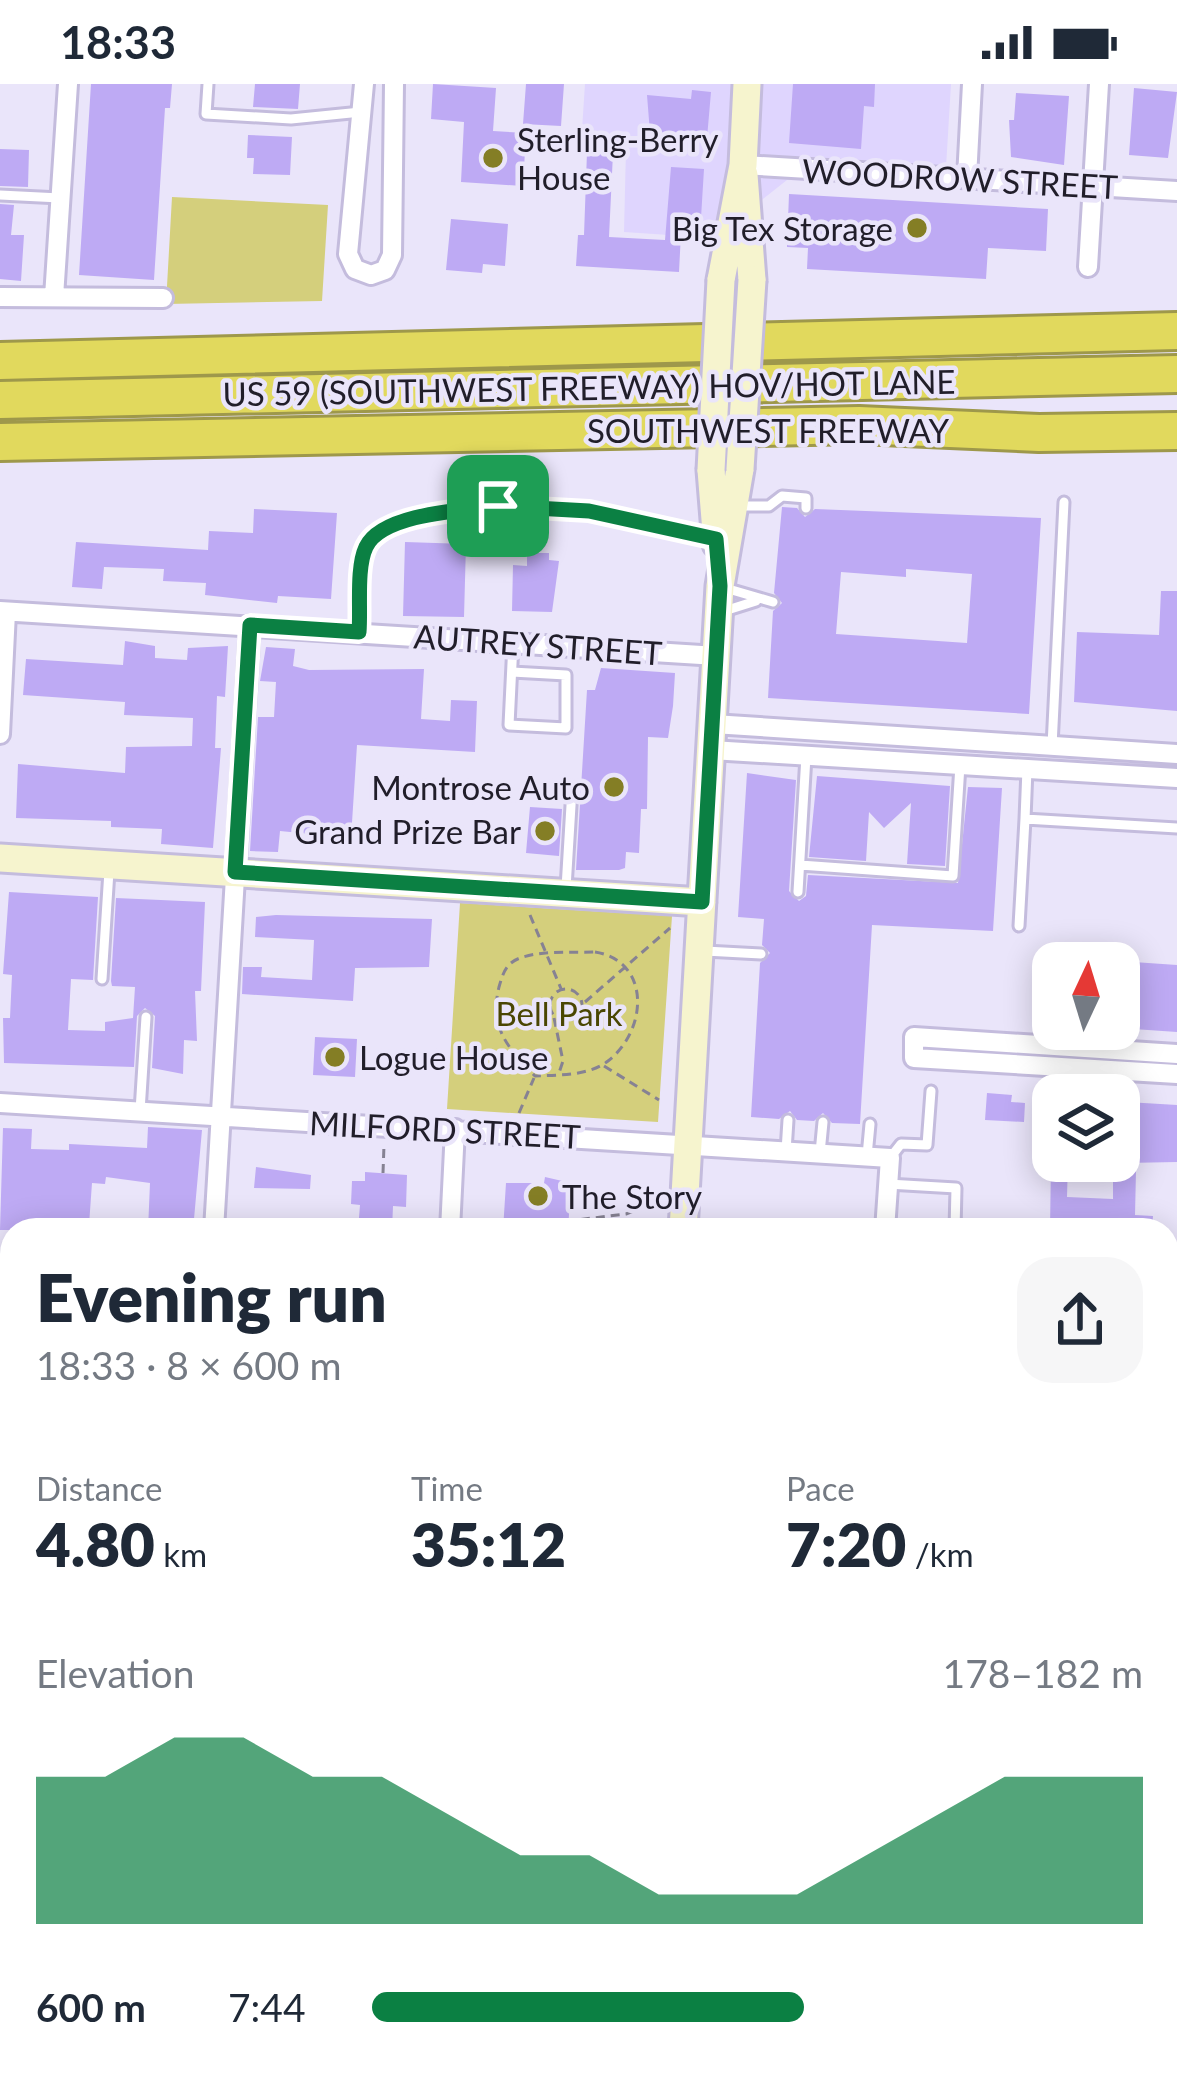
<!DOCTYPE html>
<html lang="en">
<head>
<meta charset="utf-8">
<style>
	:root { --surface:#fff; --page:#f6f6f7; --text:#1f2937; --muted:#747a83; --accent:#0b8043 }
	body { margin:0; font-family:Lato,sans-serif; background:var(--page); color:var(--text); height:100vh; display:flex; flex-direction:column; font-size:45px; white-space:nowrap }
	* { box-sizing:border-box; margin:0 }
	p { font-size:39px; color:var(--muted) }
	.icon { flex:none; width:66px; height:66px; fill:none; stroke:currentColor; stroke-width:2; stroke-linecap:round; stroke-linejoin:round }
	.map { position:relative; flex:1; overflow:hidden }
	.panel { position:absolute; left:0px; top:1134px; width:1179px; height:861px; display:flex; flex-direction:column; background:var(--surface); border-radius:36px 36px 0 0; box-shadow:0 6px 30px #0003 }
	.panel>* { flex:none }
	.needle { width:78px; rotate:4deg }
	.buttons { position:absolute; left:1032px; top:858px; display:grid; gap:24px }
	.buttons a { display:grid; place-items:center; width:108px; height:108px; border-radius:24px; background:var(--surface); box-shadow:0 6px 30px #0003; font-size:60px }
	.pin { position:absolute; display:grid; place-items:center; width:102px; height:102px; color:#fff; margin:-51px; border-radius:24px; box-shadow:0 6px 18px #0006 }
	.round { display:grid; place-items:center; flex:none; width:126px; height:126px; border-radius:36px; background:var(--page) }
	.summary { display:flex; align-items:center; justify-content:space-between; height:204px; padding:0 36px }
	h1 { font-size:66px; font-weight:800; line-height:90px }
	.stats { display:grid; grid-template-columns:repeat(3,1fr); gap:18px; height:204px; padding:12px 36px }
	.stats div { display:grid; align-content:center }
	.stats b { font-size:60px; font-weight:800 }
	.stats small { font-size:33px; font-weight:400 }
	.stats p { font-size:33px }
	.chart { height:336px; padding:24px 36px }
	.chart p { display:flex; justify-content:space-between }
	.chart svg { width:100%; height:216px; margin-top:12px; fill:var(--accent); opacity:.7 }
	ul { padding:0 36px; list-style:none; font-size:39px }
	li { display:grid; grid-template-columns:192px 144px 1fr; align-items:center; height:90px }
	li i { height:30px; border-radius:15px; background:var(--accent) }
	.status { display:flex; justify-content:space-between; align-items:center; height:84px; padding:0 60px; background:var(--surface); direction:ltr }
	.status svg { height:33px; fill:currentColor }
	.map>svg:first-child { display:block }
	.built { fill:#dfd5fe }
	.green { fill:#d4cf7c }
	.building { fill:#beaaf4; fill-rule:evenodd }
	.lines { fill:none; stroke-linecap:round; stroke-linejoin:round }
	.lane-casing { stroke:#c4bcdd; stroke-width:15 }
	.street-casing { stroke:#c4bcdd; stroke-width:24 }
	.secondary-casing { stroke:#c4bcdd; stroke-width:33 }
	.primary-casing { stroke:#9e984b; stroke-width:36 }
	.highway-casing { stroke:#9e984b; stroke-width:42 }
	.path { stroke:#868293; stroke-width:3; stroke-dasharray:9 6; stroke-linecap:butt }
	.lane { stroke:#fff; stroke-width:9 }
	.street { stroke:#fff; stroke-width:18 }
	.secondary { stroke:#f6f4ce; stroke-width:27 }
	.primary { stroke:#ede89e; stroke-width:30 }
	.highway { stroke:#e1d95d; stroke-width:36 }
	.secondary-bridge-casing { stroke:#c4bcdd; stroke-width:33; stroke-linecap:butt }
	.secondary-bridge { stroke:#f6f4ce; stroke-width:27 }
	.route-casing { stroke:#fff; stroke-width:24 }
	.route { stroke:#0b8043; stroke-width:15 }
	.poi-dot { fill:#847e25; stroke:#eae5fa; stroke-width:4.5 }
	.labels { text-anchor:middle; dominant-baseline:central; stroke-width:9; stroke-linejoin:round; paint-order:stroke }
	.poi-label { font-size:33px; fill:#211e2a; stroke:#eae5fa; text-anchor:start }
	.street-label { font-size:33px; fill:#211e2a; stroke:#eae5fa }
	.park-label { font-size:33px; fill:#4a4602; stroke:#eae5fa }
</style>
</head>
<body>
<div class="status"><b>18:33</b><svg viewBox="0 0 49 12"><path d="M0 12V9h3v3zM5 12V6h3v6zM10 12V3h3v9zM15 12V0h3v12zM26 1h20v11H26zM47 4h2v5h-2z"/></svg></div>
<div class="map">
<svg width="1177" height="1993" viewBox="0 0 1177 1993">
	<rect width="100%" height="100%" fill="#eae5fa"/>
	<!-- built -->
	<path class="built" d="M585,0H951L945,100L787,96L714,154L624,148L626,64L581,61Z"/>
	<!-- green -->
	<path class="green" d="M172,113L328,121L322,217L166,220Z
		M460,819L672,832L658,1038L447,1025Z
		M673,1983H843L842,1993H672Z"/>
	<!-- building -->
	<path class="building" d="M91,0H172L170,24H165L154,196L79,191Z
		M255,0H300L298,25L253,23Z
		M433,0L496,4L493,47L526,49L523,102L461,98L464,38L431,35Z
		M526,0H564L561,42L523,40Z
		M793,0H875L874,23L864,22L861,65L789,59Z
		M1134,4L1177,8L1168,74L1129,71Z
		M692,6L711,8L707,54L650,49L647,11L691,15Z
		M1016,9L1069,12L1064,81L1011,73L1009,36H1014Z
		M248,51L292,53L290,91L253,90L254,74H247Z
		M0,65L29,66L28,103L0,102Z
		M587,68L613,69L609,153L665,156L671,83L704,85L700,150L681,149L679,188L576,182L578,151H584Z
		M789,110L1048,125L1046,167L988,164L986,195L807,185L808,164L787,163Z
		M0,120L14,121L11,151H24L21,197L0,195Z
		M451,135L508,140L505,182L483,180L482,189L446,186Z
		M782,423L797,424L805,433L815,425L1041,434L1029,630L768,614L773,527L782,519L774,509ZM906,485L972,490L967,559L836,550L841,488L906,493Z
		M254,425L337,429L331,515L278,512L277,519L205,511L206,499L163,497L164,485L104,483L102,505L72,503L76,458L208,466L209,447L253,449Z
		M405,458L466,460L464,533L403,532Z
		M527,469H549V476L559,477L552,528L512,527L513,481L527,482Z
		M1161,507H1177V627L1074,618L1077,548L1159,551Z
		M125,557L155,562V574L187,576L188,564L228,562L225,613L217,612L215,664H221L213,764L161,760L162,745L111,743V737L16,734L18,680L125,689L126,663L192,662L193,634L124,631L125,618L23,611L26,575L123,581Z
		M266,563L295,565L293,582L309,586L424,585L421,635L450,637L451,616L477,617L475,668L357,661L351,754L280,747L278,768L250,767L258,633H274L276,598L260,597Z
		M601,584L675,589L673,622L668,654L648,653L647,725H641L639,769L626,768L625,784L619,786H576L587,606H595Z
		M747,689L796,696L789,807L799,817L806,812L808,791L958,799L968,703L1002,704L993,847L872,841L860,1040L832,1039L823,1029L814,1037L797,1036L790,1027L779,1035L751,1033L760,879L770,869L762,861L764,835L738,833Z
		M817,692L950,702L945,782L907,780L911,719L884,744L869,728L866,777L809,773Z
		M530,723L562,725L559,772L526,769Z
		M9,808L98,813L93,896L71,895L68,946L105,947V938L133,934L135,903L112,902L111,897L116,814L205,818L201,907H195L197,957L184,956L183,990L152,984L155,932L145,924L137,932L134,983L4,979L3,934H10L12,891L3,890Z
		M276,831L432,835L429,883L355,884L353,917L242,910L243,883H262L261,893L312,896L314,856L255,853L256,833Z
		M1119,877L1177,881V948L1119,944Z
		M315,953L357,955L355,993L313,991Z
		M987,1009L1012,1011L1011,1018L1025,1019L1024,1038L985,1036Z
		M1127,1018L1177,1021V1078L1125,1079L1119,1035L1121,1020Z
		M148,1043L202,1046L193,1146H148L150,1099L106,1093L105,1100L92,1099L89,1141L39,1138L36,1146H0L3,1044L32,1045L31,1065L69,1066V1060L147,1064Z
		M1051,1077H1068L1067,1113L1113,1115V1087H1136L1135,1131L1153,1132L1152,1146H1050Z
		M256,1083L311,1091L310,1105L254,1104Z
		M365,1088L407,1091L406,1123L393,1122L392,1146H358L360,1121L351,1120L352,1097H365Z
		M545,1093L571,1099L568,1146H503L506,1099H544Z"/>
	<g class="lines">
		<defs>
			<path id="lane" d="M208,0L206,30L291,35L361,28
				M0,111L60,114
				M739,422H769L782,412L806,414V424
				M725,504L773,518
				M721,528L756,517
				M359,548C361,524 356,488 365,465C369,453 383,448 393,443C482,397 619,433 711,454
				M512,588L566,591V644L509,641L513,559
				M1052,662L1064,418
				M1027,685L1025,735L1177,744
				M800,781L953,792L960,681
				M566,804L572,705
				M798,808L806,672
				M1019,842L1025,735
				M705,867L761,870
				M102,895L109,787
				M140,1027L146,933
				M786,1067L788,1036
				M820,1069L823,1038
				M867,1072L870,1040
				M890,1074L901,1060L927,1061L931,1007
				M888,1100L956,1104L955,1146
				M886,1144L909,1146
				M1167,1497L1177,1492
				M1167,1752L1177,1768
				M1167,1817H1177
				M1167,1875L1177,1878"/>
			<path id="street" d="M364,0L348,170L355,185L371,191L385,186L392,171L394,0
				M743,81L1177,107
				M967,94L972,0
				M1088,183L1099,0
				M0,213L163,214
				M54,213L68,0
				M0,527L717,572
				M713,640L1177,670
				M0,650L6,528
				M711,666L1177,694
				M1177,970L914,953V974L1177,990
				M0,1019L890,1074L885,1146
				M214,1146L250,541
				M450,1146L455,1045
				M1167,1206H1177
				M0,1260H12
				M1167,1454H1177
				M0,1505L12,1506
				M0,1748L12,1749
				M160,1993V1983
				M406,1993L407,1983"/>
			<path id="secondary" d="M744,91L752,196
				M721,196L743,81L747,0
				M711,386L717,460
				M0,774L702,818
				M683,1146L720,502L740,385
				M632,1993V1983"/>
			<path id="primary" d="M1167,1945L1177,1933
				M1127,1993L1135,1983
				M1159,1993L1177,1971"/>
			<path id="highway" d="M0,277L1177,247
				M0,316L1177,290
				M0,358L859,341L1039,349L1177,347"/>
		</defs>
		<!-- lane casing -->
		<use href="#lane" class="lane-casing"/>
		<!-- street casing -->
		<use href="#street" class="street-casing"/>
		<!-- secondary casing -->
		<use href="#secondary" class="secondary-casing"/>
		<!-- primary casing -->
		<use href="#primary" class="primary-casing"/>
		<!-- highway casing -->
		<use href="#highway" class="highway-casing"/>
		<!-- path -->
		<path class="path" d="M530,831L562,907
			M595,868C651,877 648,946 608,977C589,992 558,991 535,992C508,964 489,944 499,903C503,889 506,879 520,874C543,866 571,869 595,868Z
			M550 921a16 16 0 1 1 32 0a16 16 0 1 1-32 0Z
			M585,918L670,844
			M554,934L563,977L559,989
			M604,982L659,1016
			M519,1029L534,994
			M383,1089L384,1061
			M575,1146L576,1136L626,1130L648,1121
			M723,1983H734
			M808,1983L816,1993
			M868,1993L869,1983
			M973,1993L975,1988L982,1993"/>
		<!-- lane -->
		<use href="#lane" class="lane"/>
		<!-- street -->
		<use href="#street" class="street"/>
		<!-- secondary -->
		<use href="#secondary" class="secondary"/>
		<!-- primary -->
		<use href="#primary" class="primary"/>
		<!-- highway -->
		<use href="#highway" class="highway"/>
		<defs>
			<path id="secondary-bridge" d="M740,385L752,196
				M711,386L721,196"/>
		</defs>
		<!-- secondary-bridge casing -->
		<use href="#secondary-bridge" class="secondary-bridge-casing"/>
		<!-- secondary-bridge -->
		<use href="#secondary-bridge" class="secondary-bridge"/>
	</g>
	<g class="lines">
		<defs>
			<path id="route" d="M498,422L589,427L716,455L720,502L702,818L235,788L250,541L359,548C361,525 356,484 366,463C382,429 466,426 498,422Z"/>
		</defs>
		<!-- route casing -->
		<use href="#route" class="route-casing"/>
		<!-- route -->
		<use href="#route" class="route"/>
	</g>
	<!-- markers -->
	<g class="poi-dot">
		<circle cx="493" cy="74" r="12"/>
		<circle cx="917" cy="144" r="12"/>
		<circle cx="614" cy="703" r="12"/>
		<circle cx="545" cy="747" r="12"/>
		<circle cx="335" cy="973" r="12"/>
		<circle cx="538" cy="1112" r="12"/>
	</g>
	<g class="labels">
		<!-- poi labels -->
		<g class="poi-label">
			<text x="517" y="55">Sterling-Berry<tspan x="517" dy="38">House</tspan></text>
			<text x="893" y="144" text-anchor="end">Big Tex Storage</text>
			<text x="590" y="703" text-anchor="end">Montrose Auto</text>
			<text x="521" y="747" text-anchor="end">Grand Prize Bar</text>
			<text x="359" y="973">Logue House</text>
			<text x="562" y="1112">The Story</text>
		</g>
		<!-- street labels -->
		<g class="street-label">
			<text transform="translate(960 94) rotate(3)">WOODROW STREET</text>
			<text transform="translate(589 303) rotate(-1)">US 59 (SOUTHWEST FREEWAY) HOV/HOT LANE</text>
			<text x="768" y="346">SOUTHWEST FREEWAY</text>
			<text transform="translate(538 560) rotate(4)">AUTREY STREET</text>
			<text transform="translate(445 1045) rotate(3)">MILFORD STREET</text>
		</g>
		<!-- park labels -->
		<g class="park-label">
			<text x="559" y="929">Bell Park</text>
		</g>
	</g>
</svg>
<div class="buttons">
<a><svg class="needle" viewBox="-14 -14 28 28"><path d="M0-13l5 13h-10z" fill="#e53935"/><path d="M0 13l5-13h-10z" fill="#747a83"/></svg></a>
<a><svg class="icon" aria-label="layers" viewBox="0 0 24 24"><path d="M12 4l9 5-9 5-9-5zM3 14l9 5 9-5"/></svg></a>
</div>
<div class="pin" style="left:498px;top:422px;background:#1e9e55"><svg class="icon" aria-label="arrive" viewBox="0 0 24 24"><path d="M6 21V4h12l-3 4 3 4H6"/></svg></div>
<section class="panel">
<div class="summary"><div><h1>Evening run</h1><p>18:33 · 8 × 600 m</p></div><a class="round"><svg class="icon" aria-label="share" viewBox="0 0 24 24"><path d="M12 15V3M7 8l5-5 5 5M5 13v7h14v-7"/></svg></a></div>
<div class="stats">
<div><p>Distance</p><b>4.80<small> km</small></b></div>
<div><p>Time</p><b>35:12</b></div>
<div><p>Pace</p><b>7:20<small> /km</small></b></div>
</div>
<div class="chart"><p><span>Elevation</span>178–182 m</p>
<svg viewBox="0 0 160 44" preserveAspectRatio="none"><path d="M0 44V14L10 14L20 6L30 6L40 14L50 14L60 22L70 30L80 30L90 38L100 38L110 38L120 30L130 22L140 14L150 14L160 14V44z"/></svg>
</div>
<ul>
<li><b>600 m</b>7:44<i style="width:56%"></i></li>
</ul>
</section>
</div>
</body>
</html>
